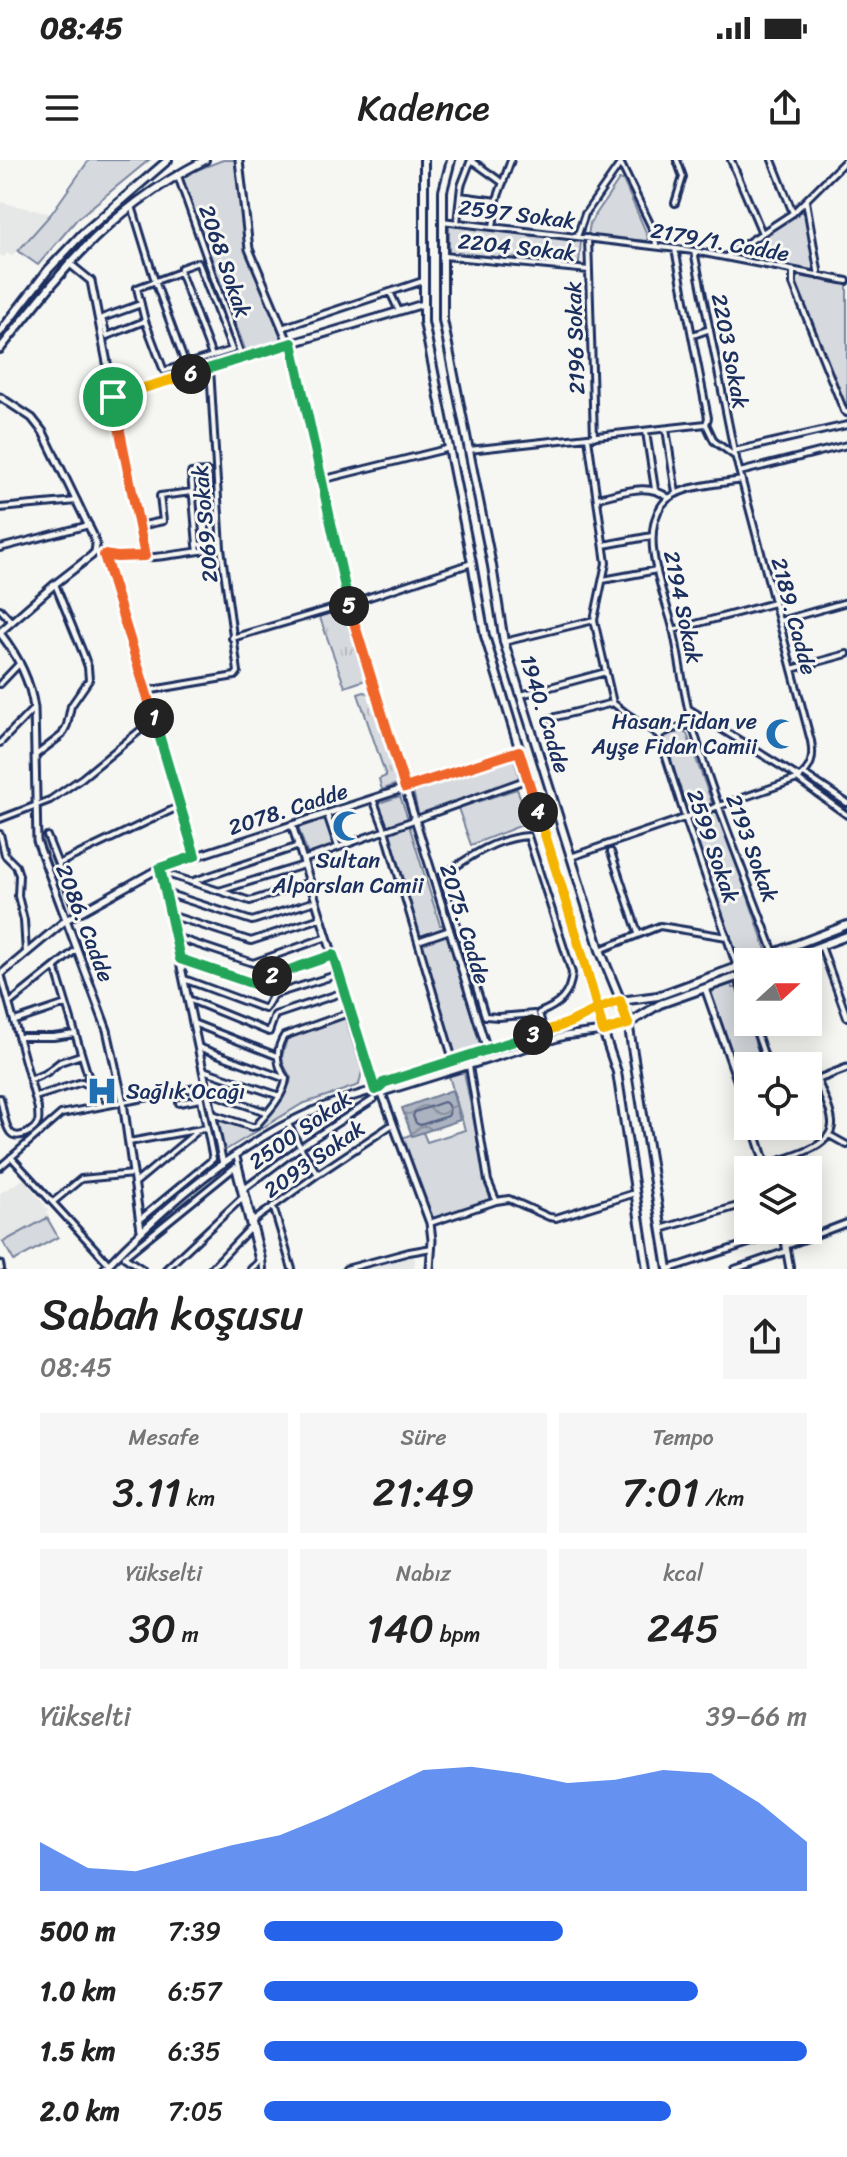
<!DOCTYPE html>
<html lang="tr">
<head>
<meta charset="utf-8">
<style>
	:root { --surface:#fff; --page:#f6f6f6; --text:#222; --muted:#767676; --accent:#2563eb }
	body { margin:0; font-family:Sriracha,sans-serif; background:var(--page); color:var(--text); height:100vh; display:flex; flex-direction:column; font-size:30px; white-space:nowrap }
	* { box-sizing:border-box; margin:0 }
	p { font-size:26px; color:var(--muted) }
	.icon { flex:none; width:44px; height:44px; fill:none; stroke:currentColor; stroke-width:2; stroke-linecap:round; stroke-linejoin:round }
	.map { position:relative; height:1109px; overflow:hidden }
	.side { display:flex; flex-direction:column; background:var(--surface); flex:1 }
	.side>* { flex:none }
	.needle { width:52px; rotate:69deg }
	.fabs { position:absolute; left:734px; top:788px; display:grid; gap:16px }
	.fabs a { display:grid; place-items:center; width:88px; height:88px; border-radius:0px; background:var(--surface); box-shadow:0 4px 20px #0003; font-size:40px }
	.pin { position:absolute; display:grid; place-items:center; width:68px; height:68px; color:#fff; margin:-34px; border:4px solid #fff; border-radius:50%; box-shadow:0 2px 8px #0007 }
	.km { position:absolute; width:40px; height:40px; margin:-20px; border-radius:50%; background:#222; color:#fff; font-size:22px; line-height:40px; text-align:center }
	.round { display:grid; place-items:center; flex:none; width:84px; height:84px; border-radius:0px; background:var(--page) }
	.overview { display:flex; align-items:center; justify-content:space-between; height:136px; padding:0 40px }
	h1 { font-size:44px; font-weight:600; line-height:60px }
	.figures { display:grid; grid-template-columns:repeat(3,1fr); gap:12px; height:136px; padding:8px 40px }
	.figures div { display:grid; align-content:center; border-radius:0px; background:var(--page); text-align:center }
	.figures b { font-size:40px; font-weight:600 }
	.figures small { font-size:22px; font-weight:400 }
	.figures p { font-size:22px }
	.chart { height:224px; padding:16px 40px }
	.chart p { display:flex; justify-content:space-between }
	.chart svg { width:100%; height:144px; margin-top:8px; fill:var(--accent); opacity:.7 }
	ul { padding:0 40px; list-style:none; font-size:26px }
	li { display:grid; grid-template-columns:128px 96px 1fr; align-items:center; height:60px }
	li i { height:20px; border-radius:10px; background:var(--accent) }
	.status { display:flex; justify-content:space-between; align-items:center; height:56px; padding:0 40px; background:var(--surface); direction:ltr }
	.status svg { height:22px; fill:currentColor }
	header { display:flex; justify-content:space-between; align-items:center; height:104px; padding:0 40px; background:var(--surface); font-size:36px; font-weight:600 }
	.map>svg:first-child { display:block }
	.built { fill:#e6e7e7 }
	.grass { fill:url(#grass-tufts); stroke:#78849e; stroke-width:2 }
	.park { fill:#d6d9dd; stroke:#78849e; stroke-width:2 }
	.water { fill:url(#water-waves); stroke:#717e99; stroke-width:2 }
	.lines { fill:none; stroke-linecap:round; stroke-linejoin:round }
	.shore { stroke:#556385; stroke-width:2 }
	.minor-casing { stroke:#1b2f5e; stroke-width:10 }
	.tertiary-casing { stroke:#1b2f5e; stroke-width:11 }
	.secondary-casing { stroke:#1b2f5e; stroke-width:12 }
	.primary-casing { stroke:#1b2f5e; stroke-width:12 }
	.minor { stroke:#f6f6f2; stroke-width:4 }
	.tertiary { stroke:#f6f6f2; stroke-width:5 }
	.secondary { stroke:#f6f6f2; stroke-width:6 }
	.primary { stroke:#f6f6f2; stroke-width:6 }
	.split-1-casing { stroke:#fff; stroke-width:16 }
	.split-2-casing { stroke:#fff; stroke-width:16 }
	.split-3-casing { stroke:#fff; stroke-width:16 }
	.split-4-casing { stroke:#fff; stroke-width:16 }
	.split-5-casing { stroke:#fff; stroke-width:16 }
	.split-6-casing { stroke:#fff; stroke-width:16 }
	.split-7-casing { stroke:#fff; stroke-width:16 }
	.split-1 { stroke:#f0652b; stroke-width:10 }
	.split-2 { stroke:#22a559; stroke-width:10 }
	.split-3 { stroke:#22a559; stroke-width:10 }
	.split-4 { stroke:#f5b400; stroke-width:10 }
	.split-5 { stroke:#f0652b; stroke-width:10 }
	.split-6 { stroke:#22a559; stroke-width:10 }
	.split-7 { stroke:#f5b400; stroke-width:10 }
	.labels { text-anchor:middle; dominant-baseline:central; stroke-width:6; stroke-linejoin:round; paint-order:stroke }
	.street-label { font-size:22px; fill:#1b2f5e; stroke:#f6f6f2 }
	.poi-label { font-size:22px; fill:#1b2f5e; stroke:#f6f6f2; text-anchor:end }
</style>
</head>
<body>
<div class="status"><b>08:45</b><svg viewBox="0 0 49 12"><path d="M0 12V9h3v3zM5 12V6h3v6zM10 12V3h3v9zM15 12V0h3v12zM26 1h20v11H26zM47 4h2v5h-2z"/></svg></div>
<header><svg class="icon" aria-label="menu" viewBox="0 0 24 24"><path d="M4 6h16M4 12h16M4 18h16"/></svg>Kadence<svg class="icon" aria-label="share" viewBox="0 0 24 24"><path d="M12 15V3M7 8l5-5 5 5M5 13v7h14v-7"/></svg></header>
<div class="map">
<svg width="847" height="1109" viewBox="0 0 847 1109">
	<defs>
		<pattern id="grass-tufts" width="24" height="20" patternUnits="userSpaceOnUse" patternTransform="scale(2)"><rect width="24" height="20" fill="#d6d9dd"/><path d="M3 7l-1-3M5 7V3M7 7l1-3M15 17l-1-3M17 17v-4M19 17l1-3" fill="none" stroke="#b7bbc0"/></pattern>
		<pattern id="water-waves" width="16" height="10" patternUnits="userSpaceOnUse" patternTransform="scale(2)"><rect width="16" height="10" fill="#abb2c0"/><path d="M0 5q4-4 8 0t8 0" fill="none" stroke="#8a919f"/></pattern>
	</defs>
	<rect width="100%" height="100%" fill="#f6f6f2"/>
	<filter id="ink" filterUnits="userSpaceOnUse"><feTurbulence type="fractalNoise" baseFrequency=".0125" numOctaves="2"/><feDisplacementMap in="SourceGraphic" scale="16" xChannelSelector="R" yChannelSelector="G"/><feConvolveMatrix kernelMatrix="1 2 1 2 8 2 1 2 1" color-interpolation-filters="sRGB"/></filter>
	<g filter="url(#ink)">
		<!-- built -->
		<path class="built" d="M0,42L51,54L12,96L7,93L4,97L0,95Z
			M24,1019L49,1051L46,1052L59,1077L14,1102L0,1080V1033Z
			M410,1094L415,1099L414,1109H357Z"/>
		<!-- grass -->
		<path class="grass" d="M343,449L365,520L345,527L319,455Z
			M364,532L371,534L397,624L382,630L379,619L386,616L358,534Z"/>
		<!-- park -->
		<path class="park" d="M89,0H149L77,59L38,105L18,91L51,54Z
			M223,0H236L245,87L285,181L246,192L181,16Z
			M619,20H623L646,72L648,78L646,81L588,75L590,63Z
			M802,51L807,56L815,108L811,113L735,96Z
			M449,65L581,81L579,104L449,93Z
			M799,116L847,125V253L795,123L796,117Z
			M683,572L687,574L712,643L687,652L664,579L666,574Z
			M514,599L519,616L517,619L420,655L418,653L413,631Z
			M517,629L530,662L471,685L458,648Z
			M400,636L408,659L387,666L379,643Z
			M718,649L766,790L738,799L689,659Z
			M325,658L335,686L308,695L298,667Z
			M409,665L440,765H443L444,769L419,777L388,672Z
			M447,773L481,887L454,895L421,782Z
			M732,823L733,828H737L763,906H748V938L711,835L714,829Z
			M345,858L362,911L359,925L302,944L224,991L217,958L254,968L262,964L290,923L291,918L281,900L287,879Z
			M464,912L490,1040L435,1058L431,1057L402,978L422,970L427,982L465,970L449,916Z
			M47,1058L58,1077L14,1101L3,1082Z"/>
		<!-- water -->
		<path class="water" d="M452,930L460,960L412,976L402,948Z"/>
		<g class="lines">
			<!-- shore -->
			<path class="shore" d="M444,942C449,944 451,952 448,956L420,965L416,963L413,956L415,952Z"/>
			<defs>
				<path id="minor" d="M471,0L503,23
					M619,0L655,74L656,86
					M731,0L762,73
					M772,0L793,53
					M178,16L242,198
					M460,36L497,41
					M806,41L819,116
					M675,43L683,17L677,0
					M132,46L155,121L189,214
					M442,61L694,91L847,121
					M457,63L461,26L471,0
					M493,67L497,39L511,0
					M577,77L585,54L620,4
					M588,78L594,277
					M675,89L708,258L706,264L714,281L736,297
					M444,96L589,110
					M727,96L793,53L846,0
					M793,112V124L844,251L847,253
					M390,132L399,151
					M141,144L102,158L107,176L145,161L164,211L232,190L198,102L181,108L180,112
					M145,161L137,128L180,112L212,196
					M282,168L423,121
					M693,175L710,169
					M666,269L676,333
					M646,272L655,329
					M588,278L606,403L594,460L613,543L627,554L659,575
					M469,290L706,264
					M734,291L847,265
					M740,312L847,285
					M321,320L450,288
					M742,320C719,324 676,325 662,345C639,377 664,433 673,468C680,500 683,532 692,564C714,642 746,717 774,793
					M597,338C622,333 647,321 669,338
					M0,348L77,341
					M139,366L163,361L160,336L192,332
					M197,385L214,383L208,312L191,313L197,385L198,391
					M604,385L652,376
					M0,388L89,365
					M95,392C134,405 181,393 221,388
					M104,395L195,696
					M603,420L657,410
					M0,449L11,461
					M780,461L847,442
					M673,470L774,443
					M232,478L348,444L472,403
					M504,482L594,460
					M792,509L847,494
					M0,524L20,503
					M146,531L235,516L238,512L221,388L210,208
					M521,535L606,512
					M689,549L800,618
					M547,559L613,543
					M659,575L685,657L737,807
					M659,575L672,569L691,565
					M0,583L34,548
					M36,595L62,575L67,565L71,546L89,520L88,507L83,493L55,424
					M804,614L847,643
					M797,619L847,655
					M373,639L385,670L453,900
					M327,654L338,687
					M0,659L50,640L82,618L143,568
					M0,674L5,695L16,706L19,715L18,736L24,760L26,793
					M47,676L77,753
					M611,692L638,773
					M571,697L797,619C812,609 814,597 811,581L734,291L694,91
					M303,700L528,619
					M58,704L180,646
					M161,712L250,741L310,722
					M191,722L299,686
					M219,731L304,705
					M166,733L252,761L316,741
					M170,755L251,781L321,758
					M175,777L253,803L327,777
					M418,781L450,770
					M821,786L847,857
					M600,790L660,766L727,777
					M180,799L257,825L268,817L333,795
					M55,807L89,919
					M737,816L748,848
					M184,819L265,849L273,835L339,814
					M188,839L269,872L275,855L344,832
					M11,842L77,789
					M15,861L66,844
					M753,862L768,906
					M193,863L277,896
					M539,872L534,854L498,857L485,856L442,716C468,698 495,678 528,676L572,813C570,836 559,845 539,853L544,872
					M19,877H53L75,874
					M198,887L286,919
					M469,906L488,1021L496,1040
					M203,910L280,936
					M30,920L46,913L60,902L81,895
					M208,932L266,952
					M35,937L82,922L90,926L101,946
					M0,938C3,948 4,964 10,972C17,981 35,971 38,962C39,959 38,952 38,949L1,814
					M212,954L252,967L256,966C266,954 281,939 285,924C287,916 285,919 282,912C276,900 277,887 284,876L351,852
					M288,964L300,987L317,1013
					M829,975L847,985
					M129,982L207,968
					M236,995L262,1099L263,1109
					M11,997L109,1104
					M766,1005C785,998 834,989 832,962C831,948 822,933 817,919
					M0,1007L61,954L206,926
					M134,1024L200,969
					M244,1029L300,987L374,939
					M53,1042L81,1019L133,1014
					M273,1046L292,1109
					M139,1060L213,999L201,939L179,943
					M253,1061L318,1014L393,964
					M430,1063L496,1041L509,1039L549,1057L556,1058L635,1033
					M661,1069L748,1043
					M786,1086L847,1063
					M124,1097L235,1007L259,1102L251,1109
					M124,1097L142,1109
					M0,1104L1,1109
					M166,1109L243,1037
					M211,1109L250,1068
					M346,1109L409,1092L432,1088
					M669,1109L783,1072
					M735,1109L787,1091"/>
				<path id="tertiary" d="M239,0L249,89L289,184
					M70,104L91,121L145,396
					M292,183L348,444L487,890
					M0,237L32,258L43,272L93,375L96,385L95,392L91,396L55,424L0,472
					M113,237L423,144
					M0,473C18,496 30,519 34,548L37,681L107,870L123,942L141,1070
					M292,665L375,930
					M160,708L223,1004
					M0,815L66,760L160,708L519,591
					M705,828L748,951
					M808,923L847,908
					M380,928L386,931L564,876L603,871
					M380,928L430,1063L432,1080L430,1109
					M753,966L767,1010
					M783,1070L790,1109
					M104,1109C164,1046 235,985 315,950C336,941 358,935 380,928L383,923L561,866L597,850"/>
				<path id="secondary" d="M751,802L847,765
					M777,802L847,776
					M620,841L658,836L748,803
					M628,864L660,844L748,813"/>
				<path id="primary" d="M424,0V162L472,403L485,476L584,802L603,871L617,912L647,1109
					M451,0L443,31V160L492,406L504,482L600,790L627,856L668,1109
					M0,172L48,110L81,75L168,0
					M0,189C26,157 51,123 80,93C116,55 158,24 205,0
					M597,850L620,841
					M603,871L628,864"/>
			</defs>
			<!-- minor casing -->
			<use href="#minor" class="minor-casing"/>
			<!-- tertiary casing -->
			<use href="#tertiary" class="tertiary-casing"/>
			<!-- secondary casing -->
			<use href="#secondary" class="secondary-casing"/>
			<!-- primary casing -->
			<use href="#primary" class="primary-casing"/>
			<!-- minor -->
			<use href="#minor" class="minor"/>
			<!-- tertiary -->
			<use href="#tertiary" class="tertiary"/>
			<!-- secondary -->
			<use href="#secondary" class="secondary"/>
			<!-- primary -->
			<use href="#primary" class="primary"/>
		</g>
	</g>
	<g class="lines" filter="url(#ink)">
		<defs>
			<path id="split-1" d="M113,237L145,396L117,397L104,395L154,558"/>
			<path id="split-2" d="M154,558L195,696L160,708L180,799L254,824H259L272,816"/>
			<path id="split-3" d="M272,816L333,795L375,930L380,928L383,923L533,875"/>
			<path id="split-4" d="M533,875C546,871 559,867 571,862C588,854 603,845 620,841L628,864L603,871C585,797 560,724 538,652"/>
			<path id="split-5" d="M349,446L405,628L519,591L538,652"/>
			<path id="split-6" d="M191,214L292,183L349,446"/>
			<path id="split-7" d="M113,237L191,214"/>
		</defs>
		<!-- split-1 casing -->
		<use href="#split-1" class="split-1-casing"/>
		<!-- split-2 casing -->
		<use href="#split-2" class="split-2-casing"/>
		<!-- split-3 casing -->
		<use href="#split-3" class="split-3-casing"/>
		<!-- split-4 casing -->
		<use href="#split-4" class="split-4-casing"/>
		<!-- split-5 casing -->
		<use href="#split-5" class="split-5-casing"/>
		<!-- split-6 casing -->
		<use href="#split-6" class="split-6-casing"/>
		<!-- split-7 casing -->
		<use href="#split-7" class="split-7-casing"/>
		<!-- split-1 -->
		<use href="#split-1" class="split-1"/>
		<!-- split-2 -->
		<use href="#split-2" class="split-2"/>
		<!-- split-3 -->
		<use href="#split-3" class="split-3"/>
		<!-- split-4 -->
		<use href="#split-4" class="split-4"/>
		<!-- split-5 -->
		<use href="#split-5" class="split-5"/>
		<!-- split-6 -->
		<use href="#split-6" class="split-6"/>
		<!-- split-7 -->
		<use href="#split-7" class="split-7"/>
	</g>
	<!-- icons -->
	<defs>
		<symbol id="mosque-bare" viewBox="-9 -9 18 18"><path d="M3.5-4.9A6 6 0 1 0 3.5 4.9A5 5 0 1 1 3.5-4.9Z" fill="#1f6fb2" stroke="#f6f6f2" stroke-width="2.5" paint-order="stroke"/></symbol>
		<symbol id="hospital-bare" viewBox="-9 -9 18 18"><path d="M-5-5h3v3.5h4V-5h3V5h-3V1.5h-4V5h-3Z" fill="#1f6fb2" stroke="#f6f6f2" stroke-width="2.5" paint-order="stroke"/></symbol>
	</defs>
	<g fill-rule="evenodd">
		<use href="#mosque-bare" x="759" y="552" width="44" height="44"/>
		<use href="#mosque-bare" x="326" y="644" width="44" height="44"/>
		<use href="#hospital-bare" x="80" y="909" width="44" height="44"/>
	</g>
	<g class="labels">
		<!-- street labels -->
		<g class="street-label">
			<text transform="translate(517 54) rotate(7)">2597 Sokak</text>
			<text transform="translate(720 82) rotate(10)">2179/1. Cadde</text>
			<text transform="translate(517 87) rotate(6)">2204 Sokak</text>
			<text transform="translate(225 101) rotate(71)">2068 Sokak</text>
			<text transform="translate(575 178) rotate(-92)">2196 Sokak</text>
			<text transform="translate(730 191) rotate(79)">2203 Sokak</text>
			<text transform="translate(205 364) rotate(-95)">2069 Sokak</text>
			<text transform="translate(683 447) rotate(78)">2194 Sokak</text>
			<text transform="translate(794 456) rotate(75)">2189. Cadde</text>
			<text transform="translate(545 554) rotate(73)">1940. Cadde</text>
			<text transform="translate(288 649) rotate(-18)">2078. Cadde</text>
			<text transform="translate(713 686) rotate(71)">2599 Sokak</text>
			<text transform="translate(752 688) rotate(70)">2193 Sokak</text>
			<text transform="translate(85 763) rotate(69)">2086. Cadde</text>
			<text transform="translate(465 764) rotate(73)">2075. Cadde</text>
			<text transform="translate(300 970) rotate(-35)">2500 Sokak</text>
			<text transform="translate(314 999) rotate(-35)">2093 Sokak</text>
		</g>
		<!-- poi labels -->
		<g class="poi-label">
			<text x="757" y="561">Hasan Fidan ve<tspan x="757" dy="25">Ayşe Fidan Camii</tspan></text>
			<text x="348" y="700" text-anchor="middle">Sultan<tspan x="348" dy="25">Alparslan Camii</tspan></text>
			<text x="126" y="931" text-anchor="start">Sağlık Ocağı</text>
		</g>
	</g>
</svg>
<div class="fabs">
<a><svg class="needle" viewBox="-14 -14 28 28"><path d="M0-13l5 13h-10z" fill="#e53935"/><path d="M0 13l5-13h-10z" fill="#767676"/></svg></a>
<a><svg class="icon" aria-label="locate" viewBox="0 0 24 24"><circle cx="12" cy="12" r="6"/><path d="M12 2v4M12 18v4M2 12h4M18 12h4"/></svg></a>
<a><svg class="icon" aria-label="layers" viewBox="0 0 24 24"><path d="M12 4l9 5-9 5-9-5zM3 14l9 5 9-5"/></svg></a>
</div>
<div class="pin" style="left:113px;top:237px;background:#1e9e55"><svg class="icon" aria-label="arrive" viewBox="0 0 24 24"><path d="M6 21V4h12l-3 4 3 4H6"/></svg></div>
<b class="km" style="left:154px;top:558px">1</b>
<b class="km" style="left:272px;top:816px">2</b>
<b class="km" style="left:533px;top:875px">3</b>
<b class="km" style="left:538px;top:652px">4</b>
<b class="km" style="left:349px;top:446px">5</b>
<b class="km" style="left:191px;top:214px">6</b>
</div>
<section class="side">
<div class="overview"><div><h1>Sabah koşusu</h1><p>08:45</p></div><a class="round"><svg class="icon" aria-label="share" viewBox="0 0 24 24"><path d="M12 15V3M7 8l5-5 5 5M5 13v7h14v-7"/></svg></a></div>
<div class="figures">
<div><p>Mesafe</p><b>3.11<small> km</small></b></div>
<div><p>Süre</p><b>21:49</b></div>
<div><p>Tempo</p><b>7:01<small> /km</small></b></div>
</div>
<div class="figures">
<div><p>Yükselti</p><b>30<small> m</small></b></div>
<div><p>Nabız</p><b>140<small> bpm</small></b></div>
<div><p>kcal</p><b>245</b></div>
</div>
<div class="chart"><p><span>Yükselti</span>39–66 m</p>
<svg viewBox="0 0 160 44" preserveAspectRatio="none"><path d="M0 44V29L10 37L20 38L30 34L40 30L50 27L60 21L70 14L80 7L90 6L100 8L110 11L120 10L130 7L140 8L150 17L160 29V44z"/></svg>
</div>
<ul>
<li><b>500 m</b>7:39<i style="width:55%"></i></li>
<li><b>1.0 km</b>6:57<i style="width:80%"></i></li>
<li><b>1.5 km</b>6:35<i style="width:100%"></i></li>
<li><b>2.0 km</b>7:05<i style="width:75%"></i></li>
</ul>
</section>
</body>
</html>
